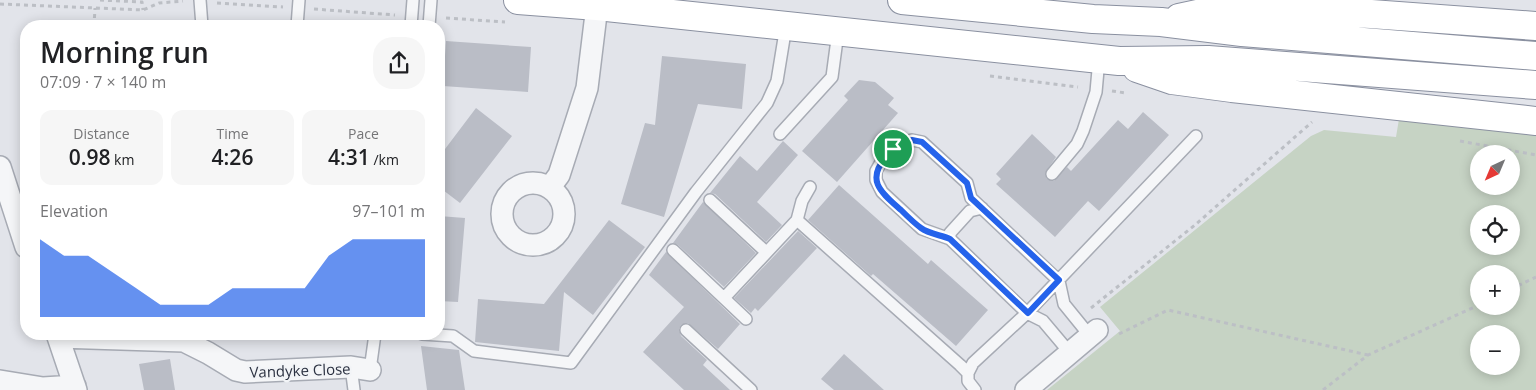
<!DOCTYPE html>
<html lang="en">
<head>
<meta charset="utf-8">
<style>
	:root { --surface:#fff; --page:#f6f6f6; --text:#202124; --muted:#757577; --accent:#2563eb }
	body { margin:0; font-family:"Open Sans",sans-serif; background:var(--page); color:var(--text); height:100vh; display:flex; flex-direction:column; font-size:19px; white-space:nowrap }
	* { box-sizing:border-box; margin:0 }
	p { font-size:16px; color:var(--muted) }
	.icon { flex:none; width:28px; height:28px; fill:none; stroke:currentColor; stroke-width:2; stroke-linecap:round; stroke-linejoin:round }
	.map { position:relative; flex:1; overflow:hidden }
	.sheet { position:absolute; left:20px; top:20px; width:425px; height:320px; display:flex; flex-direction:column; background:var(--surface); border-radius:20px; box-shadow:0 2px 12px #0003 }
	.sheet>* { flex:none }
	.needle { width:32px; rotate:224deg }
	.tools { position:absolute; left:1470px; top:145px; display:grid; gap:10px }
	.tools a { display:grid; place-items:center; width:50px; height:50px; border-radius:50%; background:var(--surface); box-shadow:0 2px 12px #0003; font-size:25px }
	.pin { position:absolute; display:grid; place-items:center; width:42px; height:42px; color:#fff; margin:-21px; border:2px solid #fff; border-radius:50%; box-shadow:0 1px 5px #0007 }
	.round { display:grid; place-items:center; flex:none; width:52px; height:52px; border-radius:20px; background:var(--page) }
	.head { display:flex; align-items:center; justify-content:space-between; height:85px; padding:0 20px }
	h1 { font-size:28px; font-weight:600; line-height:38px }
	.metrics { display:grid; grid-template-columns:repeat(3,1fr); gap:8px; height:85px; padding:5px 20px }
	.metrics div { display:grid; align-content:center; border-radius:12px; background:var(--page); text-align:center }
	.metrics b { font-size:21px; font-weight:600 }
	.metrics small { font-size:14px; font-weight:400 }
	.metrics p { font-size:14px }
	.chart { height:140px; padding:10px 20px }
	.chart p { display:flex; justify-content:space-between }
	.chart svg { width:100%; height:90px; margin-top:5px; fill:var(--accent); opacity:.7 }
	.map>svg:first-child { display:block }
	.green { fill:#c6d3c4; fill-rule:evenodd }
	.building { fill:#babdc6 }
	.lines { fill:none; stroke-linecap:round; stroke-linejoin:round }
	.service-casing { stroke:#a7abb4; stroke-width:14 }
	.minor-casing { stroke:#a7abb4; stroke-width:24 }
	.trunk-casing { stroke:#8a90a0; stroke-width:30 }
	.path { stroke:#bcbfc5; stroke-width:3; stroke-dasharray:4 4; stroke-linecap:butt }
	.service { stroke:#f5f6f8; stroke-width:11 }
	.minor { stroke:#f5f6f8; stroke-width:21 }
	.trunk { stroke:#fff; stroke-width:28 }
	.route-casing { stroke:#fff; stroke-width:10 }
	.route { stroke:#2563eb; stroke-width:6 }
	.labels { text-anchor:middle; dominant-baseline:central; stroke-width:4.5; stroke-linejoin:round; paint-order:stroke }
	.street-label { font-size:15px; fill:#2b3141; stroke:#f2f4f7 }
</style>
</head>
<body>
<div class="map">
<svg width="1536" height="390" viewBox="0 0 1536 390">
	<rect width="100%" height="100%" fill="#e2e4ea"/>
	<!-- green -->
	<path class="green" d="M1399,119L1536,130V390H1047L1120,331L1100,307L1311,136L1324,130L1396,137ZM1479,154H1511V186H1479ZM1479,214H1511V246H1479ZM1479,274H1511V306H1479ZM1479,334H1511V366H1479Z"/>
	<!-- building -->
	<path class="building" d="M446,41L531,47L528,92L443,86Z
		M662,56L746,64L742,109L698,104L664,217L621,204L645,123L655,125Z
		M859,80L875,82L894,98L888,105L898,113L837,182L802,151L848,100L844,96Z
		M476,108L512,136L460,203L439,187V157Z
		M1143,112L1169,135L1099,211L1088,201L1055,237L996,184L1001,179L996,174L1032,134L1056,157L1045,173L1047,179L1054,181L1067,167L1071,171L1118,120L1128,129Z
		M783,141L798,155L757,202L782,225L766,242L715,194L710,193L740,156L757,171Z
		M839,185L928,264L931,260L988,310L956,346L873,274L871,276L808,220Z
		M703,202L756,253L724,287L678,245L673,243Z
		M439,216L465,218L458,302L439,301Z
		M609,220L645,247L593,315L564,292L559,351L475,342L478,299L544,304Z
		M798,231L817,248L758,311L755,308L751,313L734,298Z
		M666,252L740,324L718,349L688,323L681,325L679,329L681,336L707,360L703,365L730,390H684L643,352L684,307L649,275Z
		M421,346L459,350L465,390H427Z
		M844,354L884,390H834L821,379Z
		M170,359L175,390H144L139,364Z"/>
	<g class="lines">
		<defs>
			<path id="service" d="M200,0L202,26
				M297,26L299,0
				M411,26L413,0
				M429,26L431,0
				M780,134L832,77L838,32
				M1052,174L1077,144L1083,131L1096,92L1099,59
				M710,200L766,252
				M797,220L802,201L810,187
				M950,239V233L970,211L982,208
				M673,250L746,319
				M724,298L797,220L960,365L968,373V381L975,390
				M686,330L751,390
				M422,334L453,336L474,351L571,363L696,192L767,103L777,81L786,26
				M1070,353L1043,321L1027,313L950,239L922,229L882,192L876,180V171L880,164L893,149L901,143L912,140L922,142L967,183L971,198L1059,281L1064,304L1090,336
				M351,367L354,390
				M370,370L375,334
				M968,373L973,363L1027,313L1196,136"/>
			<path id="minor" d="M0,167L26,247
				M502 214a31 31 0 1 1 62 0a31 31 0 1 1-62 0Z
				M550,187L559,175L587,88L597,6
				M57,334L76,390
				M58,337L184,341L208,353L236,370L245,372L351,367L370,370
				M0,381L43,388L75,386
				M1026,390L1097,330"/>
			<path id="trunk" d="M518,0L597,6L1119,61L1208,60L1536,85
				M902,0L1093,19L1161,22L1242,32L1536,56
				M1179,18L1229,7L1371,14L1536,26
				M1137,68L1172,80L1232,88L1536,121"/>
		</defs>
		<!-- service casing -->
		<use href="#service" class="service-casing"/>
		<!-- minor casing -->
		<use href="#minor" class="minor-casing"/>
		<!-- trunk casing -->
		<use href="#trunk" class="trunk-casing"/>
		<!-- path -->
		<path class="path" d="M100,0L142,2L143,10
			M217,3L283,7
			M0,4L143,10L159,3L183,1
			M314,9L395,15
			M446,18L505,22
			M94,26L95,8
			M990,76L1078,87
			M1112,91L1126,93
			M1460,141L1536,155
			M1511,289L1536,277
			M1091,308L1195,225L1312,122
			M1119,334L1168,310L1368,355
			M1323,390L1368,355L1479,305"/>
		<!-- service -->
		<use href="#service" class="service"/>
		<!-- minor -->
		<use href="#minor" class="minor"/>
		<!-- trunk -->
		<use href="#trunk" class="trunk"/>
	</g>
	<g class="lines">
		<defs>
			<path id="route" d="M912,140L922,142L967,183L971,198L1059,280L1028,313L950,239C941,235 929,234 921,228C914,223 907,216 901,210C882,193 865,181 886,157C894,148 901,143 912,140Z"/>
		</defs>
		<!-- route casing -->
		<use href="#route" class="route-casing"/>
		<!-- route -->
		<use href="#route" class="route"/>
	</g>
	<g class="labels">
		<!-- street labels -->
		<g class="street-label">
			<text transform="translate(300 370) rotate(-2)">Vandyke Close</text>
		</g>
	</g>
</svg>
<div class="tools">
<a><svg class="needle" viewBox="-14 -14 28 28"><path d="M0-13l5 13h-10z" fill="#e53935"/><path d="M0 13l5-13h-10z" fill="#757577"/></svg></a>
<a><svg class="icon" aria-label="locate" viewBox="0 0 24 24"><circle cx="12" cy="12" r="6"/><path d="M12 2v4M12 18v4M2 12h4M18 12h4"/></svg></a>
<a>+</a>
<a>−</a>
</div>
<div class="pin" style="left:893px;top:149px;background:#1e9e55"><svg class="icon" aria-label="arrive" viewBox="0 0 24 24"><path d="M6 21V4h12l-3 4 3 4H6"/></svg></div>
<section class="sheet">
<div class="head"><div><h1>Morning run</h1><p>07:09 · 7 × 140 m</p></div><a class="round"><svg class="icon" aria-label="share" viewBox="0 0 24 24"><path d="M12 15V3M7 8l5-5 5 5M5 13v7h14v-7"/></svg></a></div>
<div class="metrics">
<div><p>Distance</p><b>0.98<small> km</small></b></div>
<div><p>Time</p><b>4:26</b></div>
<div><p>Pace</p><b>4:31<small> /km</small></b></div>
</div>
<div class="chart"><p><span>Elevation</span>97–101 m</p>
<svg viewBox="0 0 160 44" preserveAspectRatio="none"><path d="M0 44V6L10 14L20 14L30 22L40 30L50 38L60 38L70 38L80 30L90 30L100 30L110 30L120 14L130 6L140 6L150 6L160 6V44z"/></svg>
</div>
</section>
</div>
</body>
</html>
